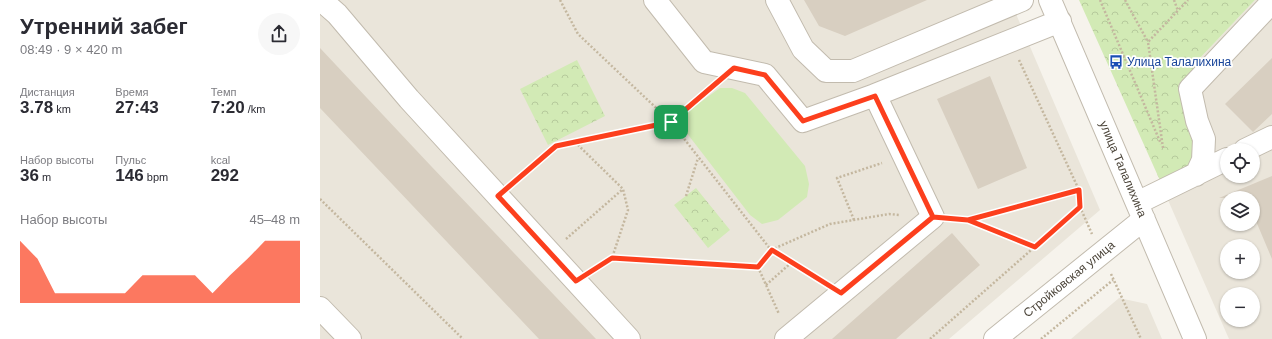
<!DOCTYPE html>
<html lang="ru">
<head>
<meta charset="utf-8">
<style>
	:root { --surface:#fff; --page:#f7f7f7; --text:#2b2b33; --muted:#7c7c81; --accent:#fc3f1d }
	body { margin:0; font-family:Helvetica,sans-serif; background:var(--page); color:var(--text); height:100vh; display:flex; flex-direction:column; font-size:15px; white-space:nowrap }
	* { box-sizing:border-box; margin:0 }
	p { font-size:13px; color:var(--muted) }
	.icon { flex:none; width:22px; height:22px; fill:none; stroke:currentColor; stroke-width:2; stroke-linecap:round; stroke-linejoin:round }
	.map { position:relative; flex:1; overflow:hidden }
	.side { display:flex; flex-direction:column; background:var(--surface); width:320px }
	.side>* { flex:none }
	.buttons { position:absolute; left:900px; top:143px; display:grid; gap:8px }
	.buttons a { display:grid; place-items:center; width:40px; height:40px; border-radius:50%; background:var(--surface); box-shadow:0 1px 3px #0004; font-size:20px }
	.pin { position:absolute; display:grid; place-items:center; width:34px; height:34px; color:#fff; margin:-17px; border-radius:8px; box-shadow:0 2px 6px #0006 }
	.round { display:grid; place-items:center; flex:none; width:42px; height:42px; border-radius:21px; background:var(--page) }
	.head { display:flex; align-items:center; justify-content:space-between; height:68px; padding:0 20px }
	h1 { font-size:22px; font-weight:700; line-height:30px }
	.metrics { display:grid; grid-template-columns:repeat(3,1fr); gap:6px; height:68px; padding:4px 20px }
	.metrics div { display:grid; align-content:center }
	.metrics b { font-size:17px; font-weight:700 }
	.metrics small { font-size:11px; font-weight:400 }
	.metrics p { font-size:11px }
	.chart { height:112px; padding:8px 20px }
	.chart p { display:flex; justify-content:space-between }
	.chart svg { width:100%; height:72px; margin-top:4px; fill:var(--accent); opacity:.7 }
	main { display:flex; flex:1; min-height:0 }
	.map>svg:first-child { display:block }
	.residential { fill:#eae5da; fill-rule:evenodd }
	.park { fill:url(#park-crowns) }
	.pitch { fill:#d2eab5 }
	.building { fill:#d8cfc1 }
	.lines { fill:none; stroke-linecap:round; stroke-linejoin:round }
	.minor-casing { stroke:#c2bbae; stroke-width:24 }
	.path { stroke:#c4b79f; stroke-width:2.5; stroke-dasharray:2 2; stroke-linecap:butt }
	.minor { stroke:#fff; stroke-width:22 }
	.route-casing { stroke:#fff; stroke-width:8 }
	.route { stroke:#fc3f1d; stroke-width:5 }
	.labels { text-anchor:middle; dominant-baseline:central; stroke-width:3.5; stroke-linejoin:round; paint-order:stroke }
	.transit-label { font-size:12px; fill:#164399; stroke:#fff; text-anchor:start }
	.street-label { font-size:12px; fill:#4b4439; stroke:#fff }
</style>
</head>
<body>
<main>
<section class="side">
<div class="head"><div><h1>Утренний забег</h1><p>08:49 · 9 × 420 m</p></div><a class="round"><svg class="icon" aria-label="share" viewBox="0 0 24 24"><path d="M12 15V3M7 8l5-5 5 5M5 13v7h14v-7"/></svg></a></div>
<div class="metrics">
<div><p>Дистанция</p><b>3.78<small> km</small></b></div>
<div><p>Время</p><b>27:43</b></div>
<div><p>Темп</p><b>7:20<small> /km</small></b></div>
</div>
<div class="metrics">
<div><p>Набор высоты</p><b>36<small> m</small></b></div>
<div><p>Пульс</p><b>146<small> bpm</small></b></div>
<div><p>kcal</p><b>292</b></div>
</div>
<div class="chart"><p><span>Набор высоты</span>45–48 m</p>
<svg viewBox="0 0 160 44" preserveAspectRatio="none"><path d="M0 44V6L10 17L20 38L30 38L40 38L50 38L60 38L70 27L80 27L90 27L100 27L110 38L120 27L130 17L140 6L150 6L160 6V44z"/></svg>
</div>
</section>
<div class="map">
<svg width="952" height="339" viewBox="0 0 952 339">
	<defs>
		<pattern id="park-crowns" width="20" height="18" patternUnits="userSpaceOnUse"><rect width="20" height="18" fill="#d2eab5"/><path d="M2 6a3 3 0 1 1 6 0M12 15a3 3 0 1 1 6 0" fill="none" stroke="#b6ca9c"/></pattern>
	</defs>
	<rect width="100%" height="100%" fill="#f6f3ec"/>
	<!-- residential -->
	<path class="residential" d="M0,0H690L780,210L629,339H0Z
		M935,0H952V339H909L844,191L871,74L880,58ZM907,150H933V176H907ZM907,198H933V224H907ZM907,246H933V272H907ZM907,294H933V320H907Z
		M799,298L827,304L842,339H751Z"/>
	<!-- park -->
	<path class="park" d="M759,0H935L880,58L871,74L883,160L842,185Z
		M257,60L285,116L228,145L200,89Z
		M376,188L410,230L388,248L354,205Z"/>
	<!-- pitch -->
	<path class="pitch" d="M400,88H412L425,93L485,166L489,184L487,197L458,220L442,224L430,215L366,132L363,121L368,111Z"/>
	<!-- building -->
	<path class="building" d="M484,0H607L525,36L499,26Z
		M0,48L111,166L276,339H219L0,108Z
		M952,58V114L933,132L905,104Z
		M670,76L707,168L658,189L617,99Z
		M952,176V259L933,214V198H899Z
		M632,233L660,265L576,339H512Z"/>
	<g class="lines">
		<defs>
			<path id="minor" d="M1,0L17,14L89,99L309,339
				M335,0L384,62L445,75L483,121L555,95
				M457,0L483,49L506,71H533L702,0
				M730,0L875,339
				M925,150L952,137
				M876,175L883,160L884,139L877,121L870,89L952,2
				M817,203L907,159
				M0,308L30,339
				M466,339L613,217L555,95L740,21
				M675,339L824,219"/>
		</defs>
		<!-- minor casing -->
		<use href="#minor" class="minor-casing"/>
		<!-- path -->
		<path class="path" d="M240,0L258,34L351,122L451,250L501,281
			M780,0L841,144
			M805,0L828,42
			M854,0L858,11
			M699,60L759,190L760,207L772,234
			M255,142L303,189L308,210L292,258
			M843,148L828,42L868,0
			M195,181L236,146L351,122L392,87
			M366,196L378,158
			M0,199L143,339
			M634,219L648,220L715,247
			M534,220L517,178L562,163
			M649,220L759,190
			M246,239L303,189
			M438,267L459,314
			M275,269L292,258L438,267L451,250L510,224L569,214L579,215
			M791,274L821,339
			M446,285L472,262
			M610,339L760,207
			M721,339L793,280"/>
		<!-- minor -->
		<use href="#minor" class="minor"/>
	</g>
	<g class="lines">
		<defs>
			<path id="route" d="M351,122L236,146L178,196L256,281L292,258L438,267L452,250L521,293L613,217L648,220L715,247L760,207L759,190L648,220L613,217L555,96L483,121L445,75L414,68L351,122"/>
		</defs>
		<!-- route casing -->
		<use href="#route" class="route-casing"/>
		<!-- route -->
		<use href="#route" class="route"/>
	</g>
	<!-- icons -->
	<defs>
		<symbol id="bus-bare" viewBox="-9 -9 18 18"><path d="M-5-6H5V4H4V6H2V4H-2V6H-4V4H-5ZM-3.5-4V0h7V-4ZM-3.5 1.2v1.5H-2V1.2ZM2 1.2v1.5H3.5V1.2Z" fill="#1a4fb4" stroke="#fff" stroke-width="2.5" paint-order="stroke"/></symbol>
	</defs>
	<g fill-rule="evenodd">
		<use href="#bus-bare" x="786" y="52" width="20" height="20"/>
	</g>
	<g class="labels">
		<!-- transit labels -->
		<g class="transit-label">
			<text x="807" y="62">Улица Талалихина</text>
		</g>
		<!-- street labels -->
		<g class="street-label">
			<text transform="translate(803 169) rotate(67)">улица Талалихина</text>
			<text transform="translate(749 279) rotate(-39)">Стройковская улица</text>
		</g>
	</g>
</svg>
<div class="buttons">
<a><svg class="icon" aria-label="locate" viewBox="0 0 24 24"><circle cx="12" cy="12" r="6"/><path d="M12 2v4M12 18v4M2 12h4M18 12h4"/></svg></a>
<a><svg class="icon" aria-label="layers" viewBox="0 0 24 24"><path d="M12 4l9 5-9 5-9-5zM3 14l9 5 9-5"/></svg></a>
<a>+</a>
<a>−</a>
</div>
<div class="pin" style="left:351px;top:122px;background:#1e9e55"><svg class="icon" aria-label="arrive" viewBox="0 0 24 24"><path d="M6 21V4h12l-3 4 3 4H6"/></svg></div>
</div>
</main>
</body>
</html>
